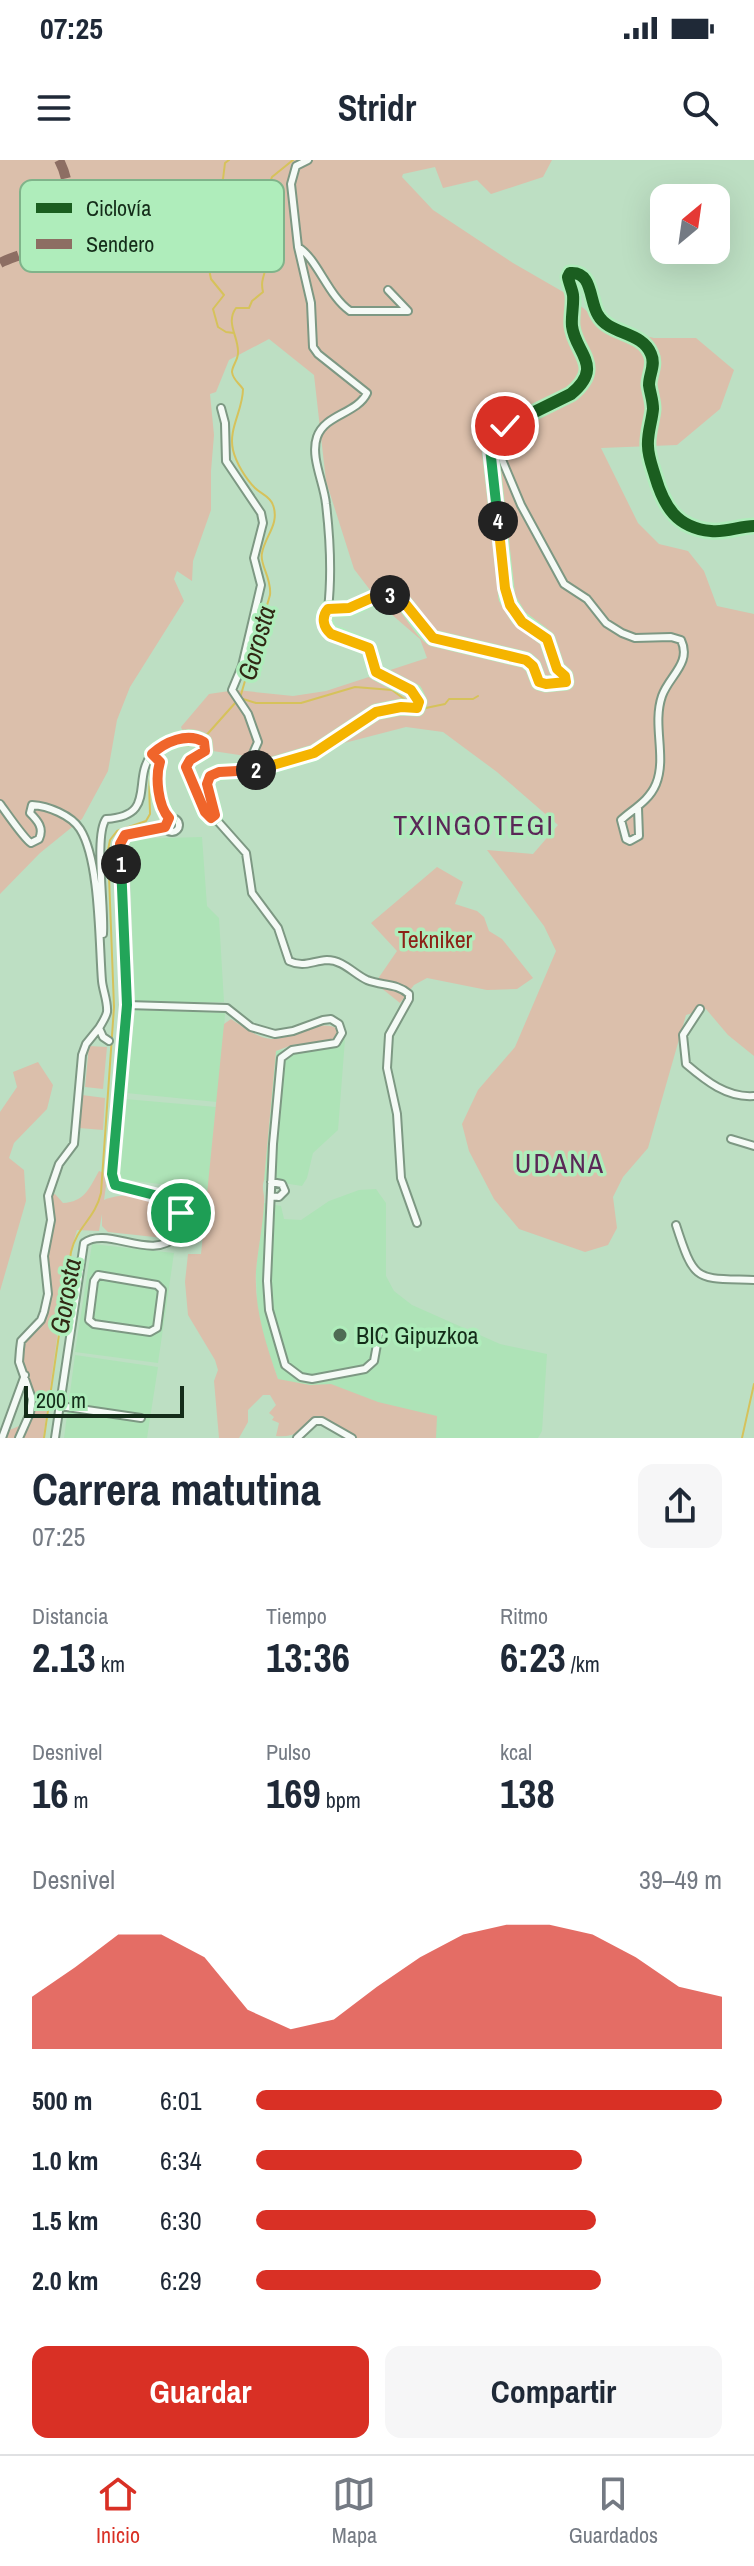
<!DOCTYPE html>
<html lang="es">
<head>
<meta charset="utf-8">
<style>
	:root { --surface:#fff; --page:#f6f6f7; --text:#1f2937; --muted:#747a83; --line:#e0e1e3; --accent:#d93025 }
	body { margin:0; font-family:"Archivo Narrow",sans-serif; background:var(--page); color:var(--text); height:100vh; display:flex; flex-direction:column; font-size:30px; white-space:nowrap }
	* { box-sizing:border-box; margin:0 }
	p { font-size:26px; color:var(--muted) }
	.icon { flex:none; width:44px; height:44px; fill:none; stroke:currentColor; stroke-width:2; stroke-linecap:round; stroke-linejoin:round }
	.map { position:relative; height:1278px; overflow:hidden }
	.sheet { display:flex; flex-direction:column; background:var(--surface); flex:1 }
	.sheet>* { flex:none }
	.needle { width:52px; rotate:29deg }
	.buttons { position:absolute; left:650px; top:24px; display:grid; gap:16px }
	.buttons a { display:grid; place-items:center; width:80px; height:80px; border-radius:16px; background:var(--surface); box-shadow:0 8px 32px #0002; font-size:40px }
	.scale { position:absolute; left:24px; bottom:20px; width:160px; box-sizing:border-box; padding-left:8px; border:4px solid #142c19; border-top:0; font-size:22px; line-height:28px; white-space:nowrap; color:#142c19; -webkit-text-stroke:6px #afedbb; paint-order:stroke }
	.pin { position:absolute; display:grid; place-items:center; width:68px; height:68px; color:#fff; margin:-34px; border:4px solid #fff; border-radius:50%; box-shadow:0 2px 8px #0007 }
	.km { position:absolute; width:40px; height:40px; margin:-20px; border-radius:50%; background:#222; color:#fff; font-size:22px; line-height:40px; text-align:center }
	.round { display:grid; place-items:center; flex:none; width:84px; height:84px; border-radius:16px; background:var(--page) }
	.head { display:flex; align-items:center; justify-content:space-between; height:136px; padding:0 32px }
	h1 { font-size:44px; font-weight:700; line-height:60px }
	.stats { display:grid; grid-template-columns:repeat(3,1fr); gap:12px; height:136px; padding:8px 32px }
	.stats div { display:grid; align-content:center }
	.stats b { font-size:40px; font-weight:700 }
	.stats small { font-size:22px; font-weight:400 }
	.stats p { font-size:22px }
	.chart { height:224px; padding:16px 32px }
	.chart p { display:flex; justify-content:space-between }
	.chart svg { width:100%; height:144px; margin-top:8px; fill:var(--accent); opacity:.7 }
	.button { display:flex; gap:16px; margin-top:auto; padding:16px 32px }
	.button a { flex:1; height:92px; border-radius:16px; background:var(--accent); color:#fff; font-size:32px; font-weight:700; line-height:92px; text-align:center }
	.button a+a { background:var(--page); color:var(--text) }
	ul { padding:0 32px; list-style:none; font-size:26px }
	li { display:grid; grid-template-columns:128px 96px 1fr; align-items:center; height:60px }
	li i { height:20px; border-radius:10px; background:var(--accent) }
	.status { display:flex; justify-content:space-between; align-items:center; height:56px; padding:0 40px; background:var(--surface); direction:ltr }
	.status svg { height:22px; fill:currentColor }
	header { display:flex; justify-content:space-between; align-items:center; height:104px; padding:0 32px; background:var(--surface); font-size:36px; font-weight:700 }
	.dock { display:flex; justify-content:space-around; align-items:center; height:112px; border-top:2px solid var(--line); background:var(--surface); font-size:22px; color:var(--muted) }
	.dock a { display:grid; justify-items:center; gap:4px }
	.dock .current { color:var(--accent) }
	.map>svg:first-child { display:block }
	.built { fill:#aee3b7 }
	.green { fill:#dbbfab }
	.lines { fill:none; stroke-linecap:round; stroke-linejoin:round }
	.stream { stroke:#d6c25b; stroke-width:2 }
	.street-casing { stroke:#7d9883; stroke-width:10 }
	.street { stroke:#f5faf6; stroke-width:6 }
	.quiet { stroke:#8d6e63; stroke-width:10; stroke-dasharray:20 10; stroke-linecap:butt }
	.cycleway-casing { stroke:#afedbb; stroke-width:17 }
	.cycleway { stroke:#1b5e20; stroke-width:12 }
	.split-1-casing { stroke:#fff; stroke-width:16 }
	.split-2-casing { stroke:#fff; stroke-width:16 }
	.split-3-casing { stroke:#fff; stroke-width:16 }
	.split-4-casing { stroke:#fff; stroke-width:16 }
	.split-5-casing { stroke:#fff; stroke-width:16 }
	.split-1 { stroke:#22a559; stroke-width:10 }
	.split-2 { stroke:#f0652b; stroke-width:10 }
	.split-3 { stroke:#f5b400; stroke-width:10 }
	.split-4 { stroke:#f5b400; stroke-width:10 }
	.split-5 { stroke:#22a559; stroke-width:10 }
	.poi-dot { fill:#4f6b54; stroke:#afedbb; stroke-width:3 }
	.labels { text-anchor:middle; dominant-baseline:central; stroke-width:7; stroke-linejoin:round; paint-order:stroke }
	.park-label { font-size:24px; fill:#8c2217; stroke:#afedbb }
	.poi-label { font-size:24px; fill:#142c19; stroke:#afedbb; text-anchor:start }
	.water-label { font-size:26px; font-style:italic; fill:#302814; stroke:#afedbb }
	.quarter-label { font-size:28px; letter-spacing:2px; fill:#5a2857; stroke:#afedbb }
	.key { fill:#afedbb; stroke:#80b38a; stroke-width:2 }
	.key-label { font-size:22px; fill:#142c19 }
</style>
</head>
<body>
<div class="status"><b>07:25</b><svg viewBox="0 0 49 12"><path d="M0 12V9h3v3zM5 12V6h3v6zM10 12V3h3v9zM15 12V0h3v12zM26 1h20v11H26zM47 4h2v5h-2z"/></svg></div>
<header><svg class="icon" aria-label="menu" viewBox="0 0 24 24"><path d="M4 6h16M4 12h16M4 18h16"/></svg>Stridr<svg class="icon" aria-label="search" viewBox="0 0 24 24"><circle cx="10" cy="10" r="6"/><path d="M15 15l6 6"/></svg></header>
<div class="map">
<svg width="754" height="1278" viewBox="0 0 754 1278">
	<rect width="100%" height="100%" fill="#bddfc3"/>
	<!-- built -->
	<path class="built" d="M202,677L207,746L219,758L224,842L135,843L129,679Z
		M135,850L225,853L222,905L217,942L126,933Z
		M345,879L338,970L313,993L307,1018L302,1026L264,1020L276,891Z
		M125,939L216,947L208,1030L119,1019Z
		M376,1029L386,1043V1116L394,1131L412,1145L500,1184L547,1194L542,1271L538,1278H391L278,1219L262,1174L257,1144L256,1110L264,1043L281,1046L284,1059L301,1060L329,1041L359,1030Z
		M92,1084L174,1093L158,1203L75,1192Z
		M75,1195L158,1207L147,1278H64Z"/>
	<!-- green -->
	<path class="green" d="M0,0H552L543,17L491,34L477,20L443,28L435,7L403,14L402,17L433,50L513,103L565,133L606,167L654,178H696L734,210L720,249L677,285L601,288L638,363L659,384L688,391L704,411L717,446L754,454V896L728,875L706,849L686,855L648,988L623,1017L613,1037L617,1068L608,1085L585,1092L519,1069L494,1039L469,991L462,964L478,930L515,887L556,791L544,766L487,690L533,694L558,665L497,612L443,572L406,567L298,595L259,598L206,590L185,577L181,567L209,534L236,530L293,536L326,531L427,498L420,479L383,447L354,409L326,321L314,215L269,179L229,200L216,232L210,234L214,275L211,311V350L193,401L192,421L177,411L174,419L184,441L130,527L117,560L108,611L82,659L40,693L0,734Z
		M437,707L463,722L455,744L477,751L484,757L489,771L502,779L533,818L517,829L487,830L427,818L414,825L400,843L375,823L397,791L371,763Z
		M231,859C242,866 257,878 271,879C292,880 318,857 338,869V875L334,880L292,885L276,891L264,1020C261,1030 265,1033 264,1043C263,1066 258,1088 256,1111C254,1149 266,1184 278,1219L310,1225L331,1224L378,1242L437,1256L436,1278H357L323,1258H317C304,1270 294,1278 276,1276L279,1263L272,1260L274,1257L269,1253L276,1245L270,1235H263L248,1250V1262L239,1278H219L214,1221L218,1210L215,1200L188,1155L185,1122L188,1094H201L224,864Z
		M89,886L107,887L103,929L85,927Z
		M38,902L53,925L47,949L14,983L9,998L24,1010L26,1041L0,1131V952L17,927L13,912Z
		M82,935L105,938L103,970L79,968Z
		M99,1011L104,1013L106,1026L104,1040C122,1032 159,1035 173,1048L175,1065L164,1078L108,1072L102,1066V1054L99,1071L77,1070L68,1100L43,1278H4L7,1271L29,1262L33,1249L21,1192L24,1184L41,1167L51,1134V1120L46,1093L55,1061L50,1036L55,1034L63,1043C84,1042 89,1029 99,1011Z"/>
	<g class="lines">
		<!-- stream -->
		<path class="stream" d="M229,0L225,3L223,19L212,32L209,67L204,84L211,119L224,135L213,149L218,167L226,172L234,173
			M293,0L272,17L269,25C272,30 274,71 274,78L268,81C266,89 269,96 267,103C265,115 260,120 263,132L252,141L249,148H236C225,163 239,177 238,193C238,200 232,206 232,212C233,220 239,223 243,229C243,250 228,269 233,290C236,303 246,319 255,328C261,334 270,336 273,345C280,364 265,376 262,393C259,404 272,418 270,435L240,538L256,543H301L355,527L392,530L412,545
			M421,549L445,544L449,539H473L478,536
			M203,579L236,542
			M44,1278L71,1092C77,1066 95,1059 101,1033L114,847L108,690L110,680L117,671L146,661L150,654C150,635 144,599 167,589C176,585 188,587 198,583
			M742,1278L754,1224"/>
		<defs>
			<path id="street" d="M298,87L291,24L296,6L308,0
				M221,248L225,263L226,301L261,353L263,363L254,398L261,425L242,506L232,530L248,554L258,582L251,598L236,611
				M495,274L500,295L521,345L564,424L587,439L606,463L622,473L635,478L671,477L681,480C692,503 669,516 662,536C652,565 667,597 656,624C649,641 633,649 621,660L626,679L630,681L639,676L638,648
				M328,449C332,414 330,378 326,344C324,323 310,297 317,277C325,254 357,254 367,233L318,194L313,187L311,143L298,87C317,98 328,136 350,151H408L388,130
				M0,644C6,652 25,680 31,683L39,679C44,668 38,661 30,653L32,645C48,646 71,655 80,669C100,700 99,784 102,821C103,831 108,842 107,852C106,857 102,863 99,868L103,877L109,881
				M214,657L246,693L252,733L278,768L289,801C304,808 312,801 327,800C343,800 354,814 367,820C382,826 397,823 409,834V839L389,875L387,908L397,954L401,1018L417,1063
				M165 665a7 7 0 1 1 14 0a7 7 0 1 1-14 0Z
				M169,658C158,645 155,618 160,602L152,594C165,582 187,572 204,582L205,591L190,600L186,607L205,652L211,658L215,655L207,624L210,616L219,612L256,610L314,593L376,552L401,547L417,548L419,542L414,532L376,512L369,488L328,471L324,457L328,449C336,448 345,450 353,447C370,440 390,425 405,444C415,455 421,469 433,478L526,500L533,506L539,522L546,524L566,522L565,516L557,509L547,479L519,458L507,438L490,288L492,278L500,269L571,234C605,206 575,193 572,166C571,156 574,145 573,135C572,129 569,123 568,117L570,113C593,111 589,141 598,155C609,175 642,171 651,194C656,205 649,214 649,225C650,233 653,240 653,249C652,261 647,274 648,286C648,296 652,306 655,316C664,347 677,368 711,371C725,373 740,366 754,366
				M103,774C105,749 94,675 106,659C158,656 131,620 152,594
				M127,845L227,848L251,867L275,874L293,871L323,860L331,859L339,864L342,873L336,883L292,890L281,898L273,984L267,1121L269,1150L285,1205L301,1217L312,1219L365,1209L374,1201L379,1173L364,1174
				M700,849L683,875L686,904C706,921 727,938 754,936
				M731,979L754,986
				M271,1036L279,1037L285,1031L282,1024L271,1022
				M676,1065C695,1124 696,1118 754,1120
				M98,1115L157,1125L162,1130L157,1168L150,1172L94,1164L89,1160L94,1121Z
				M60,1246L141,1258
				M2,1278L25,1215
				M19,1278L30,1253L32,1239L19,1202L20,1189L21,1181L41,1160L44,1152L48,1134L44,1096L51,1060L48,1036L59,1004L74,984L82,895L86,884L99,868
				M55,1278L84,1083C107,1065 153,1103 177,1075C187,1063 181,1052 174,1040L115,1025L112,1014L127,845L120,684L129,673L165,667
				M297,1278L315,1261H322L352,1278"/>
		</defs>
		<!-- street casing -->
		<use href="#street" class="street-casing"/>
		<!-- street -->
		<use href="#street" class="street"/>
		<!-- quiet -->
		<path class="quiet" d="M0,103C11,97 24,95 35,88C68,68 76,33 59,0"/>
		<defs>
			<path id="cycleway" d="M169,658C158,645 155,618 160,602L152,594C165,582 187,572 204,582L205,591L190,600L186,607L205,652L211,658L215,655L207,624L210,616L219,612L256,610L314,593L376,552L401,547L417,548L419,542L414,532L376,512L369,488L328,471L324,457L328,449C336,448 345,450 353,447C370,440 390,425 405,444C415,455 421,469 433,478L526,500L533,506L539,522L546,524L566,522L565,516L557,509L547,479L519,458L507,438L490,288L492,278L500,269L571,234C605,206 575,193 572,166C571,156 574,145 573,135C572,129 569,123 568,117L570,113C593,111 589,141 598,155C609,175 642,171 651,194C656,205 649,214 649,225C650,233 653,240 653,249C652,261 647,274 648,286C648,296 652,306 655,316C664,347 677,368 711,371C725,373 740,366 754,366"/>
		</defs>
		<!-- cycleway casing -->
		<use href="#cycleway" class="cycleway-casing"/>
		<!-- cycleway -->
		<use href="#cycleway" class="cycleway"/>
	</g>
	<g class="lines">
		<defs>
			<path id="split-1" d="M121,704L127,845L112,1014L115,1025L174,1040L181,1053"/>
			<path id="split-2" d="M121,704L120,684L125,675L165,667L169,658C158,646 155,617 160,602L152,594C165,582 187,572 204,582L205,591L190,600L186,607L205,652L211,658L215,655L207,624L210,616L219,612L256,610"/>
			<path id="split-3" d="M256,610L314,593L376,552L401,547L417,548L419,542L411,530L376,512L369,488L331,474C323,467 321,457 328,449L349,448L376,436L390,435"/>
			<path id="split-4" d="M390,435L403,441L433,478L526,500L533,506L539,522L546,524L566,522L565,516L557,509L547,479L522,462L510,445L505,428L498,361"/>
			<path id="split-5" d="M498,361L490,288L495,274L505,266"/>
		</defs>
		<!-- split-1 casing -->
		<use href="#split-1" class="split-1-casing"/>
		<!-- split-2 casing -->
		<use href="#split-2" class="split-2-casing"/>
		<!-- split-3 casing -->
		<use href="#split-3" class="split-3-casing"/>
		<!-- split-4 casing -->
		<use href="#split-4" class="split-4-casing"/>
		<!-- split-5 casing -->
		<use href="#split-5" class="split-5-casing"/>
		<!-- split-1 -->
		<use href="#split-1" class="split-1"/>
		<!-- split-2 -->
		<use href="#split-2" class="split-2"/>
		<!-- split-3 -->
		<use href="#split-3" class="split-3"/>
		<!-- split-4 -->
		<use href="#split-4" class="split-4"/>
		<!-- split-5 -->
		<use href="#split-5" class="split-5"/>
	</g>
	<!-- markers -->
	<circle class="poi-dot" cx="340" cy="1175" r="8"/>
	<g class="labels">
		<!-- park labels -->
		<g class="park-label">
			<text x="435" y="779">Tekniker</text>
		</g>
		<!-- poi labels -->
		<g class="poi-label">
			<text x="356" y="1175">BIC Gipuzkoa</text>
		</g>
		<!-- water labels -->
		<g class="water-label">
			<text transform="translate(256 483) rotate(-74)">Gorosta</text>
			<text transform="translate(65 1136) rotate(-80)">Gorosta</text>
		</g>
		<!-- quarter labels -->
		<g class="quarter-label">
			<text x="474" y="665">TXINGOTEGI</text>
			<text x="560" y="1003">UDANA</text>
		</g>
	</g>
	<!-- legend -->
	<rect x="20" y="20" width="264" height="92" rx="12" class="key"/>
	<rect x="36" y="43" width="36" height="10" fill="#1b5e20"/>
	<rect x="36" y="79" width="36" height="10" fill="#8d6e63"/>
	<g class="key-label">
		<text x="86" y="56">Ciclovía</text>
		<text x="86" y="92">Sendero</text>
	</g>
</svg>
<div class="buttons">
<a><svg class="needle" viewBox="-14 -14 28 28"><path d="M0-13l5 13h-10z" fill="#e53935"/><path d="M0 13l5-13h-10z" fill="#747a83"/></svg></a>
</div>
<div class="scale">200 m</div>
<div class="pin" style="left:181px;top:1053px;background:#1e9e55"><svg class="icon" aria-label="arrive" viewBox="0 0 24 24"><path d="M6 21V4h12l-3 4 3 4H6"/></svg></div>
<div class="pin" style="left:505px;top:266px;background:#d93025"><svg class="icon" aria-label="check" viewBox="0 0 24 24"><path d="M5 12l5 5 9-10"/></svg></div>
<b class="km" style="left:121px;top:704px">1</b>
<b class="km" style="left:256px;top:610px">2</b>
<b class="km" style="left:390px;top:435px">3</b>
<b class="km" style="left:498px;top:361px">4</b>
</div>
<section class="sheet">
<div class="head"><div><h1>Carrera matutina</h1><p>07:25</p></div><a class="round"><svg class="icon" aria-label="share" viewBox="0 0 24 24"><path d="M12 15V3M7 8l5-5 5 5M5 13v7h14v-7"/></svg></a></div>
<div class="stats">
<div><p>Distancia</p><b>2.13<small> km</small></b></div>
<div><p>Tiempo</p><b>13:36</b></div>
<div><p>Ritmo</p><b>6:23<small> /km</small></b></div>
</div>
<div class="stats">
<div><p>Desnivel</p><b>16<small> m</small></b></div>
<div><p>Pulso</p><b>169<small> bpm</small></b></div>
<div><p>kcal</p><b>138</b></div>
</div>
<div class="chart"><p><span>Desnivel</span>39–49 m</p>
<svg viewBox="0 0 160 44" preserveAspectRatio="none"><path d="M0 44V28L10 19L20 9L30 9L40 16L50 32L60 38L70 35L80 25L90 16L100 9L110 6L120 6L130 9L140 16L150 25L160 28V44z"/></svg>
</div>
<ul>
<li><b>500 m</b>6:01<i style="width:100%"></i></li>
<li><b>1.0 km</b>6:34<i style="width:70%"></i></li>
<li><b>1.5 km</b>6:30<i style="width:73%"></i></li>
<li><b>2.0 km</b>6:29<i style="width:74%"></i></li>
</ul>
<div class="button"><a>Guardar</a><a>Compartir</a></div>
</section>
<nav class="dock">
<a class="current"><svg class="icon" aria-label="home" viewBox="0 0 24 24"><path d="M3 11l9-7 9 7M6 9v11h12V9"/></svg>Inicio</a>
<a><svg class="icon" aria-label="map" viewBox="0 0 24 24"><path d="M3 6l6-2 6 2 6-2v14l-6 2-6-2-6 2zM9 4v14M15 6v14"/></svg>Mapa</a>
<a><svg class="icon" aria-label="saved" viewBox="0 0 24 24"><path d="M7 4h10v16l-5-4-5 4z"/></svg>Guardados</a>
</nav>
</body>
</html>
